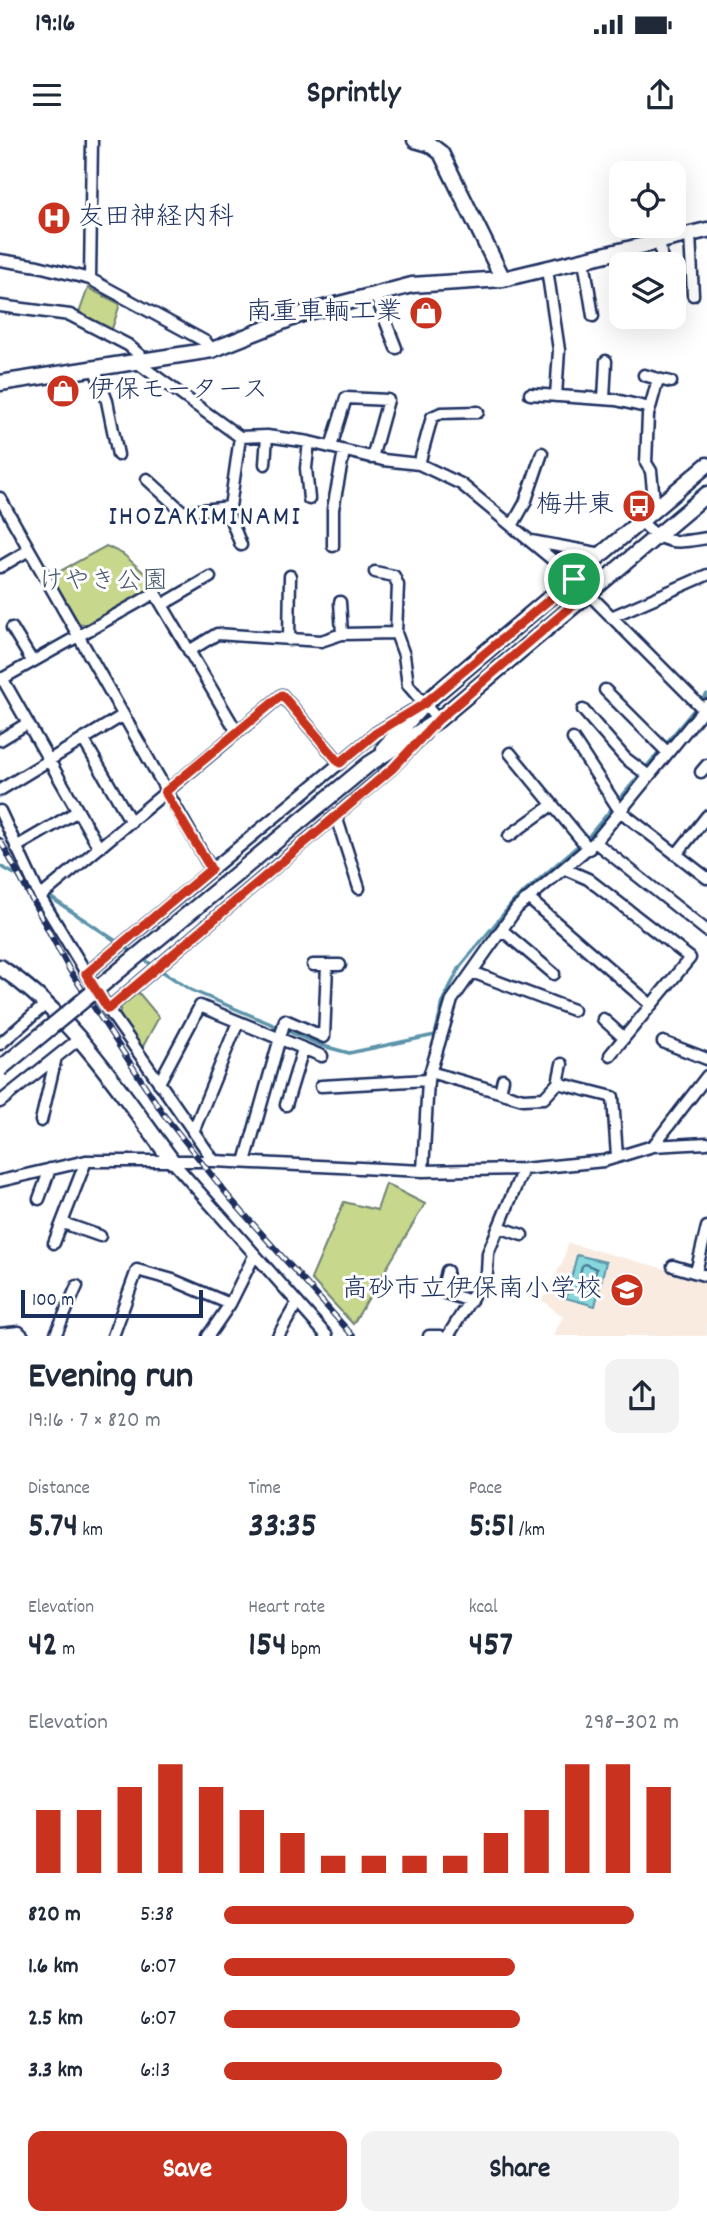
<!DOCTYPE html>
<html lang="en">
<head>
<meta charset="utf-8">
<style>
	:root { --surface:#fff; --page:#f2f2f3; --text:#1f2937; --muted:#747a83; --accent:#c8321e }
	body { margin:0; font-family:Dekko,"Klee One",sans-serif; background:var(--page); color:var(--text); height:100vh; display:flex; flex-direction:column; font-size:26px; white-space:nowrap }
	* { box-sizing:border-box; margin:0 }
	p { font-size:23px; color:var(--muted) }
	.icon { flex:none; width:38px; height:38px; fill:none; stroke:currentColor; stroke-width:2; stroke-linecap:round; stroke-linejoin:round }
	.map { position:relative; height:1196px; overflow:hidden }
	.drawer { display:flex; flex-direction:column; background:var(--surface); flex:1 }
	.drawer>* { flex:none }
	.controls { position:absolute; left:609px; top:21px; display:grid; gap:14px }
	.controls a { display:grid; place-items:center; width:77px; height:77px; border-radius:14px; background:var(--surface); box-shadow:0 7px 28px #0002; font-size:35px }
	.scale { position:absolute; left:21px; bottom:18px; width:182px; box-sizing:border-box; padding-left:7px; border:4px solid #1b2f5e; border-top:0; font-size:19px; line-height:24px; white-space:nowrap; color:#1b2f5e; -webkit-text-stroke:5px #fff; paint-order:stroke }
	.pin { position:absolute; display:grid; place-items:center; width:60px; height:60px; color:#fff; margin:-30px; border:4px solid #fff; border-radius:50%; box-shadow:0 2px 7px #0007 }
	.round { display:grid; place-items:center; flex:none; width:74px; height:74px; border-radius:14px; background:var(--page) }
	.headline { display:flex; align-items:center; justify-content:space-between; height:119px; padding:0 28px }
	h1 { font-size:38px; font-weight:700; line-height:52px }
	.stats { display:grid; grid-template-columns:repeat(3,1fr); gap:10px; height:119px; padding:7px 28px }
	.stats div { display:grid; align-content:center }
	.stats b { font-size:35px; font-weight:700 }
	.stats small { font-size:19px; font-weight:400 }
	.stats p { font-size:19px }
	.chart { height:196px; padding:14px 28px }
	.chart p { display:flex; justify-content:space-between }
	.chart svg { width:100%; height:126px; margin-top:7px; stroke:var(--accent); stroke-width:6 }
	.action { display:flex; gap:14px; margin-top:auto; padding:14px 28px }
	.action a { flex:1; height:80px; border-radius:14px; background:var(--accent); color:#fff; font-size:28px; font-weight:700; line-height:80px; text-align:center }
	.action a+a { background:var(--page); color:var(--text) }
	ul { padding:0 28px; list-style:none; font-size:23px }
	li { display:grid; grid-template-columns:112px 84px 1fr; align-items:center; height:52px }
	li i { height:18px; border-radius:9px; background:var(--accent) }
	.status { display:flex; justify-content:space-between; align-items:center; height:49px; padding:0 35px; background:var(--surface); direction:ltr }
	.status svg { height:19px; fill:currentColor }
	header { display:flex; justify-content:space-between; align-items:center; height:91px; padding:0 28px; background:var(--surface); font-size:32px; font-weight:700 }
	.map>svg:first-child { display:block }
	.built { fill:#f9ebe0 }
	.green { fill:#c7d78c; stroke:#718375; stroke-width:2 }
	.water { fill:#87d8dd; stroke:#5c94aa; stroke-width:2 }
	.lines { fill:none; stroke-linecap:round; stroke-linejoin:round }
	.shore { stroke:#467391; stroke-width:2 }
	.stream { stroke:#5c94aa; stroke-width:3.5 }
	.street-casing { stroke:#1b2f5e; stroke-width:15 }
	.secondary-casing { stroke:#1b2f5e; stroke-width:19 }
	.street { stroke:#fff; stroke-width:10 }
	.secondary { stroke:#fff; stroke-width:14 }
	.rail-casing { stroke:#1b2f5e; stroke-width:6 }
	.rail { stroke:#fff; stroke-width:3.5; stroke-dasharray:10; stroke-linecap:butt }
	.secondary-bridge-casing { stroke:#1b2f5e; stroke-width:19; stroke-linecap:butt }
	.secondary-bridge { stroke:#fff; stroke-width:14 }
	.route-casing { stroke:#fff; stroke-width:14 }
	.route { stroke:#c8321e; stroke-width:9 }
	.labels { text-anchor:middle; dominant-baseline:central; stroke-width:6; stroke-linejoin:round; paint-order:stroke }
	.poi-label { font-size:26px; fill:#1b2f5e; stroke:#fff; text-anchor:end }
	.park-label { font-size:26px; fill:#46596a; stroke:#fff }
	.neighbourhood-label { font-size:28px; letter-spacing:2px; fill:#1b2f5e; stroke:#fff }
</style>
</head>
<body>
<div class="status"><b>19:16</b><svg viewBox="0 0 49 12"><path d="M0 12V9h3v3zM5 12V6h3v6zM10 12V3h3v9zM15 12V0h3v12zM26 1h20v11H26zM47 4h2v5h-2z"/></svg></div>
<header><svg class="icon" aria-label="menu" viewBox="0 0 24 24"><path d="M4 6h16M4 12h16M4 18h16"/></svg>Sprintly<svg class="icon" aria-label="share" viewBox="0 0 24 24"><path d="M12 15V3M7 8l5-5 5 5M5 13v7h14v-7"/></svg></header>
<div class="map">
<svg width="707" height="1196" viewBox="0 0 707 1196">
	<rect width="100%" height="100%" fill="#fff"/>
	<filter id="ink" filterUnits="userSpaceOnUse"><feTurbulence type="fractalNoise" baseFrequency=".0143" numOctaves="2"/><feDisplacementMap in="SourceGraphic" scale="14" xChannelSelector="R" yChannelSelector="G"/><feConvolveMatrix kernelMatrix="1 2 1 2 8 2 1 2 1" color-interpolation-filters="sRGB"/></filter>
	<g filter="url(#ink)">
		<!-- built -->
		<path class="built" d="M568,1103L707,1140V1196H553L563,1177L542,1160L563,1121Z"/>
		<!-- green -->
		<path class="green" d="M88,148L120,164L111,192L78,176Z
			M106,406L123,414L158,445L87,485L79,483L54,441L55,434Z
			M138,852L159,877L141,910L119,876L121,866Z
			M386,1044L425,1064L353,1184L311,1139L344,1062L377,1070Z"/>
		<!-- water -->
		<path class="water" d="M577,1115L606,1122L595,1166L566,1158Z"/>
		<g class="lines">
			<!-- shore -->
			<path class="shore" d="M585,1124L597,1129L587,1156L576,1151L582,1126Z"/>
			<!-- stream -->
			<path class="stream" d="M0,726L29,742
				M47,755L134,813
				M140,817L191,850L323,906L349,913L435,895L444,858L460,827L514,761L588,697L707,554"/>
			<defs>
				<path id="street" d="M690,94L693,155
					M660,103L662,124
					M631,109L633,124
					M0,120L38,126L90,139L206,202L212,210
					M584,120L593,176
					M547,129L559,210L556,256
					M90,139L92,0
					M375,154L396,208
					M0,166L70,175L128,205L148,222
					M667,177V179
					M139,224L240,297L267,296L309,302L383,320L419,324L461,344L565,430L707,573
					M95,230L107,261L118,315
					M644,235L658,239L648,275L646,323L651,331L655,369
					M658,239L671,242
					M530,254L616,260L650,268
					M604,259L606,221
					M309,302L306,328L309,359
					M331,307L346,258L388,260L372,318
					M265,324L267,296
					M419,324L432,277L441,273L478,272
					M147,339L183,372L230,367L240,297
					M0,358L211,729
					M230,367L229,375L241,405
					M641,381C663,406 676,403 707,398
					M512,386L525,363L542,313
					M531,401L602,414
					M333,406V369L344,311
					M0,427L29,410
					M375,432L394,436L398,445L396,493L404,515L408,545L438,580L435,583
					M340,462L342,494
					M162,465L210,437
					M611,477L707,435
					M12,488L32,521
					M289,500L290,436
					M189,511L217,494L321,501L342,494L396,493
					M2,538L99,708
					M0,540L155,453L237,592
					M605,550L668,613
					M583,570L625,618L649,636
					M83,599L131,682
					M573,599L620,671L707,738
					M0,600L28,583
					M510,613L589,709
					M701,632L707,625
					M0,650L122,576
					M0,671L40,757L282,555L340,623
					M336,676L359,748
					M509,696L552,665
					M595,702L707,791
					M16,707L78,671
					M676,715L707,676
					M565,729L588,739L690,818L610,915
					M40,757L108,869L214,1021
					M529,759L651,865
					M502,790L554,834
					M313,825H340
					M472,832L573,870
					M86,834L376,593L412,571
					M108,869L392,628L425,594
					M603,879L624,898
					M663,902L707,919
					M0,904L46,864
					M430,932L523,959L544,958L558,943L613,957L617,1017
					M159,943L200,866L322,916
					M558,943L562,924
					M321,946L428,940
					M500,952L503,939
					M0,962L80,898
					M286,965L303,909
					M41,981L56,917
					M193,992L238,882
					M653,1006L707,936
					M172,1021L327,1196
					M245,1022L285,880L324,897L327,825
					M423,1031L428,940L452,860L517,768L595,702L707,565
					M0,1041L86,1021H214L423,1031L523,1029L604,1021L653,1006L707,1003
					M39,1059L50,1029
					M63,1083L100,1096
					M499,1087L522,1095
					M54,1103L86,1021
					M673,1126L707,1136
					M447,1131L442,1152L471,1161
					M696,1132L707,1087
					M0,1194L19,1192L23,1196
					M55,1196L77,1146
					M113,1196L137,1130L173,1140L230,1164
					M208,1196L230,1164L254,1116
					M278,1196L297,1163
					M429,1196H440
					M448,1196L487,1133L488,1113L523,1029"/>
				<path id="secondary" d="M415,0L429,4L441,13L503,139
					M0,243L212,210L305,173L412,145L503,139L707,90
					M384,608L424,564L707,325
					M245,727L369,624L438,580L707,354
					M0,827C73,876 121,952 172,1021"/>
			</defs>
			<!-- street casing -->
			<use href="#street" class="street-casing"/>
			<!-- secondary casing -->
			<use href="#secondary" class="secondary-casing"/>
			<!-- street -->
			<use href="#street" class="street"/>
			<!-- secondary -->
			<use href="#secondary" class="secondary"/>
			<defs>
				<path id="rail" d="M0,700L69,829L164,975L229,1057L353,1196"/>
			</defs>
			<!-- rail casing -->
			<use href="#rail" class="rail-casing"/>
			<!-- rail -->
			<use href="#rail" class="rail"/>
			<defs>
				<path id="secondary-bridge" d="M0,929L245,727"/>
			</defs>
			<!-- secondary-bridge casing -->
			<use href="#secondary-bridge" class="secondary-bridge-casing"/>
			<!-- secondary-bridge -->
			<use href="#secondary-bridge" class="secondary-bridge"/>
		</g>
	</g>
	<g class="lines" filter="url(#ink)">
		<defs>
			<path id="route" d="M574,439L587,453L438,580L393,628L108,869L86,834L211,729L165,652L282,555L340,623L376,593L424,564Z"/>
		</defs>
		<!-- route casing -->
		<use href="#route" class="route-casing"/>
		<!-- route -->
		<use href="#route" class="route"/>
	</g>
	<!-- icons -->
	<defs>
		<symbol id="hospital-disc" viewBox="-11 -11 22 22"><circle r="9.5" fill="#c8321e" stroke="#fff"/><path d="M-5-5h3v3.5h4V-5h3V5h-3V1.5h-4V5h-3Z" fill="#fff"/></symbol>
		<symbol id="shop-disc" viewBox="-11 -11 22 22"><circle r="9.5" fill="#c8321e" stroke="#fff"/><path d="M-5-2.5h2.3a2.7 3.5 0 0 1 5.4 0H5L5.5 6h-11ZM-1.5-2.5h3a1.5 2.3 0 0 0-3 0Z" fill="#fff"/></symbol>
		<symbol id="bus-disc" viewBox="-11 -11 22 22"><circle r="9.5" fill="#c8321e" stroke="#fff"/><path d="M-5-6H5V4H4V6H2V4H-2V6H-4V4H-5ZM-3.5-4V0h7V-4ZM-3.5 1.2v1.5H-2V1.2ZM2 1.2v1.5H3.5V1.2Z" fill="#fff"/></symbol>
		<symbol id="school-disc" viewBox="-11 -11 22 22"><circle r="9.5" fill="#c8321e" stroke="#fff"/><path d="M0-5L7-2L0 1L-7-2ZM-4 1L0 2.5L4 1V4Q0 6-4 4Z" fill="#fff"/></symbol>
	</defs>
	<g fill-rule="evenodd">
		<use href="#hospital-disc" x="35" y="59" width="38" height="38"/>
		<use href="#shop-disc" x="407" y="154" width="38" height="38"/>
		<use href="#shop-disc" x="44" y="232" width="38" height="38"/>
		<use href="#bus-disc" x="620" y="347" width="38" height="38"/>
		<use href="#school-disc" x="608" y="1131" width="38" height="38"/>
	</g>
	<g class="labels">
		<!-- poi labels -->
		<g class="poi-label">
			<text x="78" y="78" text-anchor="start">友田神経内科</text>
			<text x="402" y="173">南重車輌工業</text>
			<text x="88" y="251" text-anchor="start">伊保モータース</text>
			<text x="614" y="366">梅井東</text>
			<text x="602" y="1150">高砂市立伊保南小学校</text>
		</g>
		<!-- park labels -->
		<g class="park-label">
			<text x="103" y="442">けやき公園</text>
		</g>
		<!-- neighbourhood labels -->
		<g class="neighbourhood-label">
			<text x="205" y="379">IHOZAKIMINAMI</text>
		</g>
	</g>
</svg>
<div class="controls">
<a><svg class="icon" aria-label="locate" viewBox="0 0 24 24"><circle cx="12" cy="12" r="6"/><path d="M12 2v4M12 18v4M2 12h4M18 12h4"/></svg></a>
<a><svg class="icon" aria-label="layers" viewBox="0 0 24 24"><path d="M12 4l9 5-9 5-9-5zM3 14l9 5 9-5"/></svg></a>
</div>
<div class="scale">100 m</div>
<div class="pin" style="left:574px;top:439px;background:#1e9e55"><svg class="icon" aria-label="arrive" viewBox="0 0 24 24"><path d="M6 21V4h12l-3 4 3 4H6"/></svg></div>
</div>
<section class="drawer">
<div class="headline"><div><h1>Evening run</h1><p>19:16 · 7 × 820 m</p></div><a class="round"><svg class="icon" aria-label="share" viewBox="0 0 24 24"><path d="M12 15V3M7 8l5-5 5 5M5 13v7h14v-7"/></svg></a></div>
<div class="stats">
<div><p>Distance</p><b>5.74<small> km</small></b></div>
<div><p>Time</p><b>33:35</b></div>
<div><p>Pace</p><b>5:51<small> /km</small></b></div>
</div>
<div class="stats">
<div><p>Elevation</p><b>42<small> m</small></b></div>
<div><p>Heart rate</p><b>154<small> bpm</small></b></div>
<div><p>kcal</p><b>457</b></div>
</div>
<div class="chart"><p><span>Elevation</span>298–302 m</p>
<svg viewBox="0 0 160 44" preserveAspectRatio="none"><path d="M5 44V22M15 44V22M25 44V14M35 44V6M45 44V14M55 44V22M65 44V30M75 44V38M85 44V38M95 44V38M105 44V38M115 44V30M125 44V22M135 44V6M145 44V6M155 44V14"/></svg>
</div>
<ul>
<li><b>820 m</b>5:38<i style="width:90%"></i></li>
<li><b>1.6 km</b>6:07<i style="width:64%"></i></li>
<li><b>2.5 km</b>6:07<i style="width:65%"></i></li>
<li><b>3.3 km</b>6:13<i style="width:61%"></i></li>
</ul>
<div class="action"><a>Save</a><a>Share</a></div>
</section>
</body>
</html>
